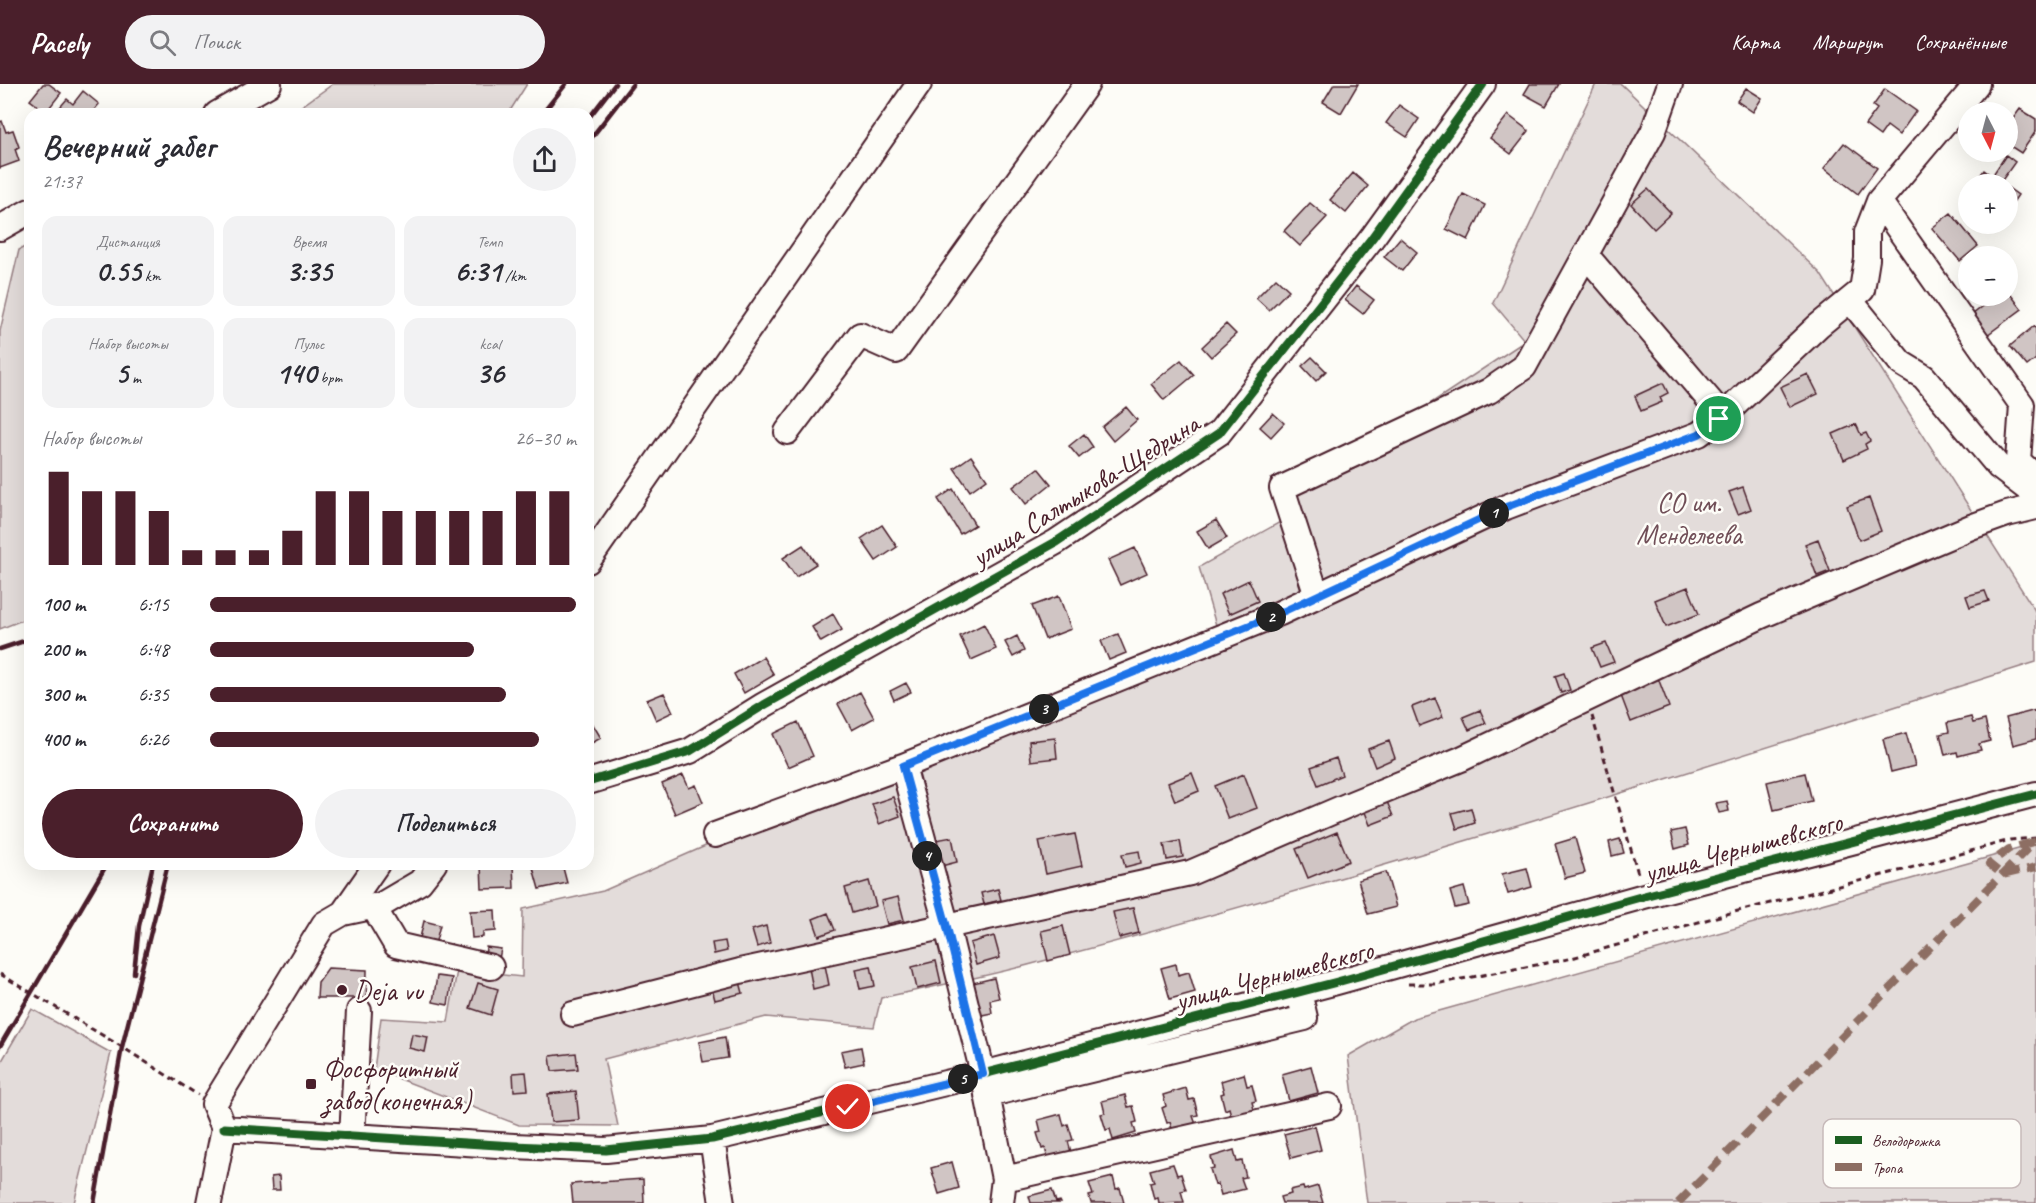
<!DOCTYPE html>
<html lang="ru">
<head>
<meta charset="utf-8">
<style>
	:root { --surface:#fff; --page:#f2f2f3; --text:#2b2b33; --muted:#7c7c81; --accent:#4a1f2b }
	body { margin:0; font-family:Caveat,sans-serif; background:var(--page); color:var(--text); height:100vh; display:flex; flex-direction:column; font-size:22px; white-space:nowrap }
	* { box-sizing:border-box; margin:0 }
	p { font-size:20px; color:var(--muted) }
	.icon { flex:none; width:33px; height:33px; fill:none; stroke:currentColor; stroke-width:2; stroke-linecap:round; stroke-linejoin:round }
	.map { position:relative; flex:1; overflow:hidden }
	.panel { position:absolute; left:24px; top:24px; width:570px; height:762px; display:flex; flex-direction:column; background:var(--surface); border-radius:18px; box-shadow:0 6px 24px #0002 }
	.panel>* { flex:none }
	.needle { width:39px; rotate:174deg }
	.controls { position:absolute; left:1958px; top:18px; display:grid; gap:12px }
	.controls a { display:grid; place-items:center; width:60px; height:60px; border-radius:50%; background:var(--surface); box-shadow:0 6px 24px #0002; font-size:30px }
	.pin { position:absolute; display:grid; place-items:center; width:51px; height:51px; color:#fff; margin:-26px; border:3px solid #fff; border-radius:50%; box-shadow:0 2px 6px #0007 }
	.km { position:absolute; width:30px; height:30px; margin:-15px; border-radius:50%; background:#222; color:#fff; font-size:16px; line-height:30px; text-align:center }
	.round { display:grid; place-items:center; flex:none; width:63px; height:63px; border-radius:32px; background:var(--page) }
	.summary { display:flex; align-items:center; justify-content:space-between; height:102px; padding:0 18px }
	h1 { font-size:33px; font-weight:800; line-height:45px }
	.figures { display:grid; grid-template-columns:repeat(3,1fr); gap:9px; height:102px; padding:6px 18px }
	.figures div { display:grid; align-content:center; border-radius:15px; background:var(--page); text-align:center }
	.figures b { font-size:30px; font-weight:800 }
	.figures small { font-size:16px; font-weight:400 }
	.figures p { font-size:16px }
	.chart { height:168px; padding:12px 18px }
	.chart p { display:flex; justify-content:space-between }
	.chart svg { width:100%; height:108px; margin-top:6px; stroke:var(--accent); stroke-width:6 }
	.button { display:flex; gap:12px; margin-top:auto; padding:12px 18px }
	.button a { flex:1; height:69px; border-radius:36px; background:var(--accent); color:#fff; font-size:24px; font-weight:800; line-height:69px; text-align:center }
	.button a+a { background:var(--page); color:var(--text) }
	ul { padding:0 18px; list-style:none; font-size:20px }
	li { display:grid; grid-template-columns:96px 72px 1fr; align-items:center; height:45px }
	li i { height:15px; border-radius:8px; background:var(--accent) }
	header { display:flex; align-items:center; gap:36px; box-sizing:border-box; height:84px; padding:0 30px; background:var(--accent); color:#fff }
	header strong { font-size:28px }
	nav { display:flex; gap:33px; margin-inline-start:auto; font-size:21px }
	.search { width:420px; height:54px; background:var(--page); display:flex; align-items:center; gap:15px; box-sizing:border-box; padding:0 21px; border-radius:33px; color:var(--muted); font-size:22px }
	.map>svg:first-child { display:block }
	.green { fill:#e3dcda; stroke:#967e82; stroke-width:1.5 }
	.building { fill:#d0c5c4; stroke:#4a1f2b; stroke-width:1.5 }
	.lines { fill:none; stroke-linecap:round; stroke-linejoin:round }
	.minor-casing { stroke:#4a1f2b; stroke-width:28 }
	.path { stroke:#4a1f2b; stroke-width:3; stroke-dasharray:6 4.5; stroke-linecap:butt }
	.minor { stroke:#fdfcf7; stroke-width:24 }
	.rail { stroke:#4a1f2b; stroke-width:4.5 }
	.quiet { stroke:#8d6e63; stroke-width:8; stroke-dasharray:15 8; stroke-linecap:butt }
	.cycleway-casing { stroke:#fdfcf7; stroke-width:13 }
	.cycleway { stroke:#1b5e20; stroke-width:9 }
	.route-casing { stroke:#fff; stroke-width:12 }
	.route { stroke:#1a73e8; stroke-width:8 }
	.poi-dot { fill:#4a1f2b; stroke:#fdfcf7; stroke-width:2 }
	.labels { text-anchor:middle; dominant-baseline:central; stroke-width:5; stroke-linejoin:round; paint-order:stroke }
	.street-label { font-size:28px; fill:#4a1f2b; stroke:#fdfcf7 }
	.park-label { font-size:28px; fill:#704e57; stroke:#fdfcf7 }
	.poi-label { font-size:28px; fill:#4a1f2b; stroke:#fdfcf7; text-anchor:start }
	.key { fill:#fdfcf7; stroke:#c7baba; stroke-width:1.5 }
	.key-label { font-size:16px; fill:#4a1f2b }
</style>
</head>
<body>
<header>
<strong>Pacely</strong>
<div class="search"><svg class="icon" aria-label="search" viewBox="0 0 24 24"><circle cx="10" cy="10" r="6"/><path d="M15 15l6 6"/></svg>Поиск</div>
<nav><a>Карта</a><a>Маршрут</a><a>Сохранённые</a></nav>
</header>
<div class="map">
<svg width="2036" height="1119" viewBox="0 0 2036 1119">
	<rect width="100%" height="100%" fill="#fdfcf7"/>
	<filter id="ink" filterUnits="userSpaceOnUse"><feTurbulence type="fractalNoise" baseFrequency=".0167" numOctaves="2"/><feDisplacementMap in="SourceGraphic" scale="12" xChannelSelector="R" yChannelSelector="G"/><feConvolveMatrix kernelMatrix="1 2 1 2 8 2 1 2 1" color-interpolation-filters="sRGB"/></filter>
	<g filter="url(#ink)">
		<!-- green -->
		<path class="green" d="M333,0H527L508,30H296L299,24Z
			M1596,0H1621L1820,189L2034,525L2036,530V578C1702,684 1368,792 1028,881C980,894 930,903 881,914L874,943L766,933L604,975L618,1042L519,1041L374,985L381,934L448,938L457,886L522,893L523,825L603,807L717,757L1218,548L1199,483L1284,436L1271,395L1404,337L1525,257L1493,219Z
			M30,160V533L0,545V247L19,166Z
			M2036,760V1119H1367L1348,972L1414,934Z
			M32,925L111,969L74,1119H0V980Z"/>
		<!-- building -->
		<path class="building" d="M43,0H49L61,9L46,28L30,16Z
			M1334,0H1358L1341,29L1323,18Z
			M1530,0H1559L1546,22L1524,10Z
			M1746,4L1762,14L1753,28L1737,17Z
			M1885,5L1916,27L1899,51L1887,42L1880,52L1865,41L1877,25L1873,22Z
			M83,7L99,20L91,30L55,29L67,15L73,20Z
			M1399,21L1419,35L1407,53L1386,39Z
			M2020,25L2036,35V47L2021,69L2007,60V43Z
			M1508,31L1529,47L1511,70L1490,54Z
			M2,37L6,48L13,46L19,63L15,65L19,77L0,84V38Z
			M1844,59L1877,84L1858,110L1824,84Z
			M2006,71L2015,78L2000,99L2003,100L1975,99L1984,86L1992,92Z
			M1353,89L1368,102L1346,129L1330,116Z
			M2007,103L2018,111L2009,124L2007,122Z
			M1648,105L1671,129L1654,145L1631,120Z
			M1463,110L1485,121L1468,156L1446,145Z
			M1310,119L1327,133L1300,162L1284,147Z
			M1951,129L1978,162L1960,177L1932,144Z
			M1400,154L1417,168L1402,187L1384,173Z
			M1276,194L1289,206L1269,226L1256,214Z
			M1356,202L1374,216L1363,230L1345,216Z
			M2007,206L2022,225L1987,251L1972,231L1992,215L1989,212H2007Z
			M1226,240L1236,250L1211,273L1202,263Z
			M2034,242L2036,245V275L2027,282L2010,262Z
			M1312,273L1326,287L1316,297L1302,282Z
			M1181,276L1194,291L1164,316L1151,300Z
			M1808,290L1818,310L1790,323L1780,303Z
			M1663,299L1668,309L1660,313L1662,318L1641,327L1635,312Z
			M1126,323L1137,336L1113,357L1102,343Z
			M1273,329L1284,339L1271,353L1260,343Z
			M1856,340L1861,351L1866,349L1870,357L1865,360L1867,365L1844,376L1833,350Z
			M1084,350L1093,363L1079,374L1069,362Z
			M971,372L987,395L970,407L954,384Z
			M1038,384L1051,400L1026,420L1013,403Z
			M1743,403L1751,425L1738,430L1729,408Z
			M953,405L975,441L960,450L938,415Z
			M1869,414L1881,447L1859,456L1847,422Z
			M1216,436L1227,454L1208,465L1197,447Z
			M882,441L897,463L876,477L861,455Z
			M1818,455L1830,487L1817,492L1805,460Z
			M803,461L816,480L796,493L783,474Z
			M1135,464L1147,489L1120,501L1108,476Z
			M1249,496L1258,517L1229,530L1220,510Z
			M1688,503L1699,530L1666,543L1655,516Z
			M1985,507L1989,517L1970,523L1966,512Z
			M1059,512L1071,545L1045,555L1032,522Z
			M833,530L842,546L821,558L812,543Z
			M984,540L996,565L971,576L960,552Z
			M1118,550L1126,569L1109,576L1101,557Z
			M1017,552L1024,567L1013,573L1005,558Z
			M1606,559L1614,578L1600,583L1592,564Z
			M763,573L774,591L744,609L734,590Z
			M1564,589L1570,606L1561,609L1555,592Z
			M1658,594L1669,623L1631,638L1620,609Z
			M906,599L911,608L894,616L890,607Z
			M860,608L874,634L852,646L838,620Z
			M664,609L673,628L656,636L647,616Z
			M1435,614L1443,633L1419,642L1412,623Z
			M1480,626L1486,639L1469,646L1463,633Z
			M2036,626V655L2013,661L2006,634Z
			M588,632L601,654L588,661Z
			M1971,633L1973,639L1985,636L1990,657L1979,660L1981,666L1958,672L1957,668L1945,671L1940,650L1949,648L1947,639Z
			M798,638L813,672L788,683L773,650Z
			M1906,649L1915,682L1891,688L1883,655Z
			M1055,654L1057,674L1031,677L1029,657Z
			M1389,657L1395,674L1375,683L1368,665Z
			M1336,674L1342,691L1318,701L1311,683Z
			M1192,689L1199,707L1175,717L1168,699Z
			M1805,689L1812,717L1774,726L1767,698Z
			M1244,690L1257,724L1228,735L1215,702Z
			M683,691L689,704L696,701L703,718L675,730L662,700Z
			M893,713L900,732L879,740L872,720Z
			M1385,713L1393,732L1370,741L1363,723Z
			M1727,717L1729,727L1719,729L1716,719Z
			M1471,724L1475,739L1457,745L1452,729Z
			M1685,745L1689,761L1675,765L1671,748Z
			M1337,748L1349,777L1308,794L1296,765Z
			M1075,750L1082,782L1046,790L1039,757Z
			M952,753L957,778L941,782L936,756Z
			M1575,754L1585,789L1565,794L1555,760Z
			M1620,755L1624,769L1612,772L1609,758Z
			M1180,757L1183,773L1167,776L1164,760Z
			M1139,767L1141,779L1125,783L1122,770Z
			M481,780H513L514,804L482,805Z
			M532,780H562L567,799L539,805Z
			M1527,784L1532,803L1508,810L1502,790Z
			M1386,788L1396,823L1368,830L1358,796Z
			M869,797L876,822L852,829L845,804Z
			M1464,803L1469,821L1455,824L1450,807Z
			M998,805L1001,816L984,820L981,809Z
			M898,813L904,836L887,840L881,817Z
			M1133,824L1139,849L1119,854L1113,828Z
			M495,826L496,847L483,848V853L472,854L470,827Z
			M828,829L835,846L819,852L813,835Z
			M424,837L440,841L435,861L419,858Z
			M766,842L770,859L757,863L752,846Z
			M1063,842L1070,871L1048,877L1041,847Z
			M994,852L1000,874L976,881L970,859Z
			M725,857L727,867L714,870L712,859Z
			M486,863L501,865L499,875L485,873Z
			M936,877L941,899L917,905L912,883Z
			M1176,880L1178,891L1189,888L1195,908L1170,915L1161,884Z
			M825,881L829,901L813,905L809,884Z
			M871,882L875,902L860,905L856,885Z
			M328,884L367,886L366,934H359L360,914H317L318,898Z
			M437,892L452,894L448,921L433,918Z
			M739,894L743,909L715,916L711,901Z
			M994,894L999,914L990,916L992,929L977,932L969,900Z
			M478,899L498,905L491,931L470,924Z
			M412,950L428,953L425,968L409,964Z
			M725,953L728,974L703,978L699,958Z
			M861,963L864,979L845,983L841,967Z
			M576,969L578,985L552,987L550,972Z
			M1311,982L1318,1009L1289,1017L1282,990Z
			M526,988L528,1006L514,1007L513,989Z
			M1244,990L1247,1002L1252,1001L1256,1017L1252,1018L1255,1029L1232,1035L1229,1024L1225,1026L1221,1010L1224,1009L1221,997Z
			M1186,1004L1189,1016L1194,1015L1198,1031L1193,1032L1197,1043L1173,1049L1170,1038L1167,1039L1162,1024L1166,1022L1163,1011Z
			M576,1007L579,1036L551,1038L548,1010Z
			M1125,1011L1128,1023L1133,1022L1137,1038L1133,1039L1136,1049L1113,1056L1110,1045L1106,1046L1101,1030L1105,1029L1102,1017Z
			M1061,1030L1064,1042L1068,1040L1073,1056L1068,1057L1071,1068L1048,1075L1045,1064L1042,1065L1037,1049L1041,1048L1038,1036Z
			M1315,1042L1321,1066L1291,1074L1284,1050Z
			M1234,1066L1237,1078L1242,1077L1246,1093L1241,1094L1245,1105L1221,1111L1218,1100L1215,1101L1210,1085L1214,1084L1211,1073Z
			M952,1078L959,1104L939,1110L931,1084Z
			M1173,1080L1177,1091L1181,1090L1186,1106L1181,1107L1184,1118L1159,1119L1158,1114L1154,1115L1150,1099L1154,1098L1150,1086Z
			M279,1092L280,1106H272L271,1093Z
			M1113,1093L1116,1105L1120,1104L1124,1119H1091L1089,1112L1093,1111L1089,1099Z
			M643,1095L644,1119H573L571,1100Z
			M1318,1102L1323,1119H1282L1280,1113L1291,1110L1290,1106L1303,1103L1304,1106Z
			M1052,1106L1056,1118L1060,1117L1061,1119H1031L1029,1112Z"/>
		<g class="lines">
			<defs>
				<path id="minor" d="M1977,0L1879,117L2022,321
					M217,30L269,0
					M0,144L30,127
					M1586,171L1723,332
					M1850,216L1901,279L1924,293L1999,383L2025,403L2036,407
					M2022,321L2018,377L2036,393
					M787,348L860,251L896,267L1087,0
					M588,477L919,0
					M1317,512L1282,404L1489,307L1524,283L1653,48L1670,0
					M903,682L947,843L983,990L1004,1095L1001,1119
					M588,698L690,667L764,621L1056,458L1219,349L1372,154L1483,0
					M715,751L903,682L1280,529L1506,423L1699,350L1723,332L1818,242L1862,206L1867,175V148L1879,117
					M373,822L396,861L491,883
					M343,829L377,780
					M573,930L740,887L1190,789L1353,719L1461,675L1761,532L1971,443L2007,430L2036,423
					M987,1011L1305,934L1299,908
					M224,1044L514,1062L606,1066L712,1055L983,990L1337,898L1644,812L2036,710
					M352,1052L359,927
					M712,1055L722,1119
					M1004,1095L1329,1022
					M209,1119L224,1044L214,1020L324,840L343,829L381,821L420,798L434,780"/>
			</defs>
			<!-- minor casing -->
			<use href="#minor" class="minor-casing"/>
			<!-- path -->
			<path class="path" d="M1592,632L1639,793
				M0,890L122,963L198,1011
				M1408,900H1435L1568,875L1734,828L1903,786L2010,756L2036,754"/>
			<!-- minor -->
			<use href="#minor" class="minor"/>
			<!-- rail -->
			<path class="rail" d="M542,30L566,0
				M588,35L615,0
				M588,58L633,0
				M0,565L30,555
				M134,889L139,842L153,780
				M0,962L107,780
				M94,1119L122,963L168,780"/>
			<!-- quiet -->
			<path class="quiet" d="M2033,758L2009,765L1989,780L2003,791L2036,783
				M1678,1119L2036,756"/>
			<defs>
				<path id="cycleway" d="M588,698L690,667L764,621L1056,458L1219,349L1372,154L1483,0
					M224,1044L514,1062L606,1066L712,1055L983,990L1337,898L1644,812L2036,710"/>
			</defs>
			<!-- cycleway casing -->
			<use href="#cycleway" class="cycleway-casing"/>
			<!-- cycleway -->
			<use href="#cycleway" class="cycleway"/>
		</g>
	</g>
	<g class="lines" filter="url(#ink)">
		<defs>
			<path id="route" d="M848,1023L983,990L947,843L903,682L1280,529L1506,423L1699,350L1719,335"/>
		</defs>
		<!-- route casing -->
		<use href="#route" class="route-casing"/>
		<!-- route -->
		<use href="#route" class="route"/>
	</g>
	<!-- markers -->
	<g class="poi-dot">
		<circle cx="342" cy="906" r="6"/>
		<rect x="305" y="994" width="12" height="12" rx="3"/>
	</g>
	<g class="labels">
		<!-- street labels -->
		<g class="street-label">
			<text transform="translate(1085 406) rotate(-32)">улица Салтыкова-Щедрина</text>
			<text transform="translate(1743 763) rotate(-15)">улица Чернышевского</text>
			<text transform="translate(1274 891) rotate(-15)">улица Чернышевского</text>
		</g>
		<!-- park labels -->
		<g class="park-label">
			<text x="1689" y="418">СО им.<tspan x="1689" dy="32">Менделеева</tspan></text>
		</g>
		<!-- poi labels -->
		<g class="poi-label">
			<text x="354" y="906">Deja vu</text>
			<text x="323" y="984">Фосфоритный<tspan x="323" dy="32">завод(конечная)</tspan></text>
		</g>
	</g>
	<!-- legend -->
	<rect x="1823" y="1035" width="198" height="69" rx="9" class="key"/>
	<rect x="1835" y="1052" width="27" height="8" fill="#1b5e20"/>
	<rect x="1835" y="1079" width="27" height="8" fill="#8d6e63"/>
	<g class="key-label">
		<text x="1872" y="1062">Велодорожка</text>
		<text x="1872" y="1089">Тропа</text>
	</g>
</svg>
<div class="controls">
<a><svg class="needle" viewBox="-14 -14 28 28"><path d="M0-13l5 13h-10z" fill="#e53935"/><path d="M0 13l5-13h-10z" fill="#7c7c81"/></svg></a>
<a>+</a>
<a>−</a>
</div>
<div class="pin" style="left:1719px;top:335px;background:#1e9e55"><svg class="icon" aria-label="arrive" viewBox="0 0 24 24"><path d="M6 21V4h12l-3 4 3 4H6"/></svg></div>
<div class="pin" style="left:848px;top:1023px;background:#d93025"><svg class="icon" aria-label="check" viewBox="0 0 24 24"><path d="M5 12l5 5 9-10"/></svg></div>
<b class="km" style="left:1494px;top:429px">1</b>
<b class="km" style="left:1271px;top:533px">2</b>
<b class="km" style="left:1044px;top:625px">3</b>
<b class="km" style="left:927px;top:772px">4</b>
<b class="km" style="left:963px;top:995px">5</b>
<section class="panel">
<div class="summary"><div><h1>Вечерний забег</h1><p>21:37</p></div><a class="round"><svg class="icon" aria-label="share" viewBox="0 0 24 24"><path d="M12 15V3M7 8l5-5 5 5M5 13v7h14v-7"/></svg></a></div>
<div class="figures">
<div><p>Дистанция</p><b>0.55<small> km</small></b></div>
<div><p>Время</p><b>3:35</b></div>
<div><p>Темп</p><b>6:31<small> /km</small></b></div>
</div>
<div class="figures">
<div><p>Набор высоты</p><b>5<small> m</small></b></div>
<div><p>Пульс</p><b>140<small> bpm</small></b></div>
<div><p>kcal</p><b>36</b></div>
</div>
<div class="chart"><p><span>Набор высоты</span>26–30 m</p>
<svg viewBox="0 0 160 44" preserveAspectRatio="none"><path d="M5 44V6M15 44V14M25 44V14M35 44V22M45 44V38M55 44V38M65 44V38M75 44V30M85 44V14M95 44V14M105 44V22M115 44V22M125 44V22M135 44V22M145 44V14M155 44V14"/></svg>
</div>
<ul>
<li><b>100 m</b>6:15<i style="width:100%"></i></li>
<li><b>200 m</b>6:48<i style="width:72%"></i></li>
<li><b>300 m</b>6:35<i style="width:81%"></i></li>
<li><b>400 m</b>6:26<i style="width:90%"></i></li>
</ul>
<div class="button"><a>Сохранить</a><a>Поделиться</a></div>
</section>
</div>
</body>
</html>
